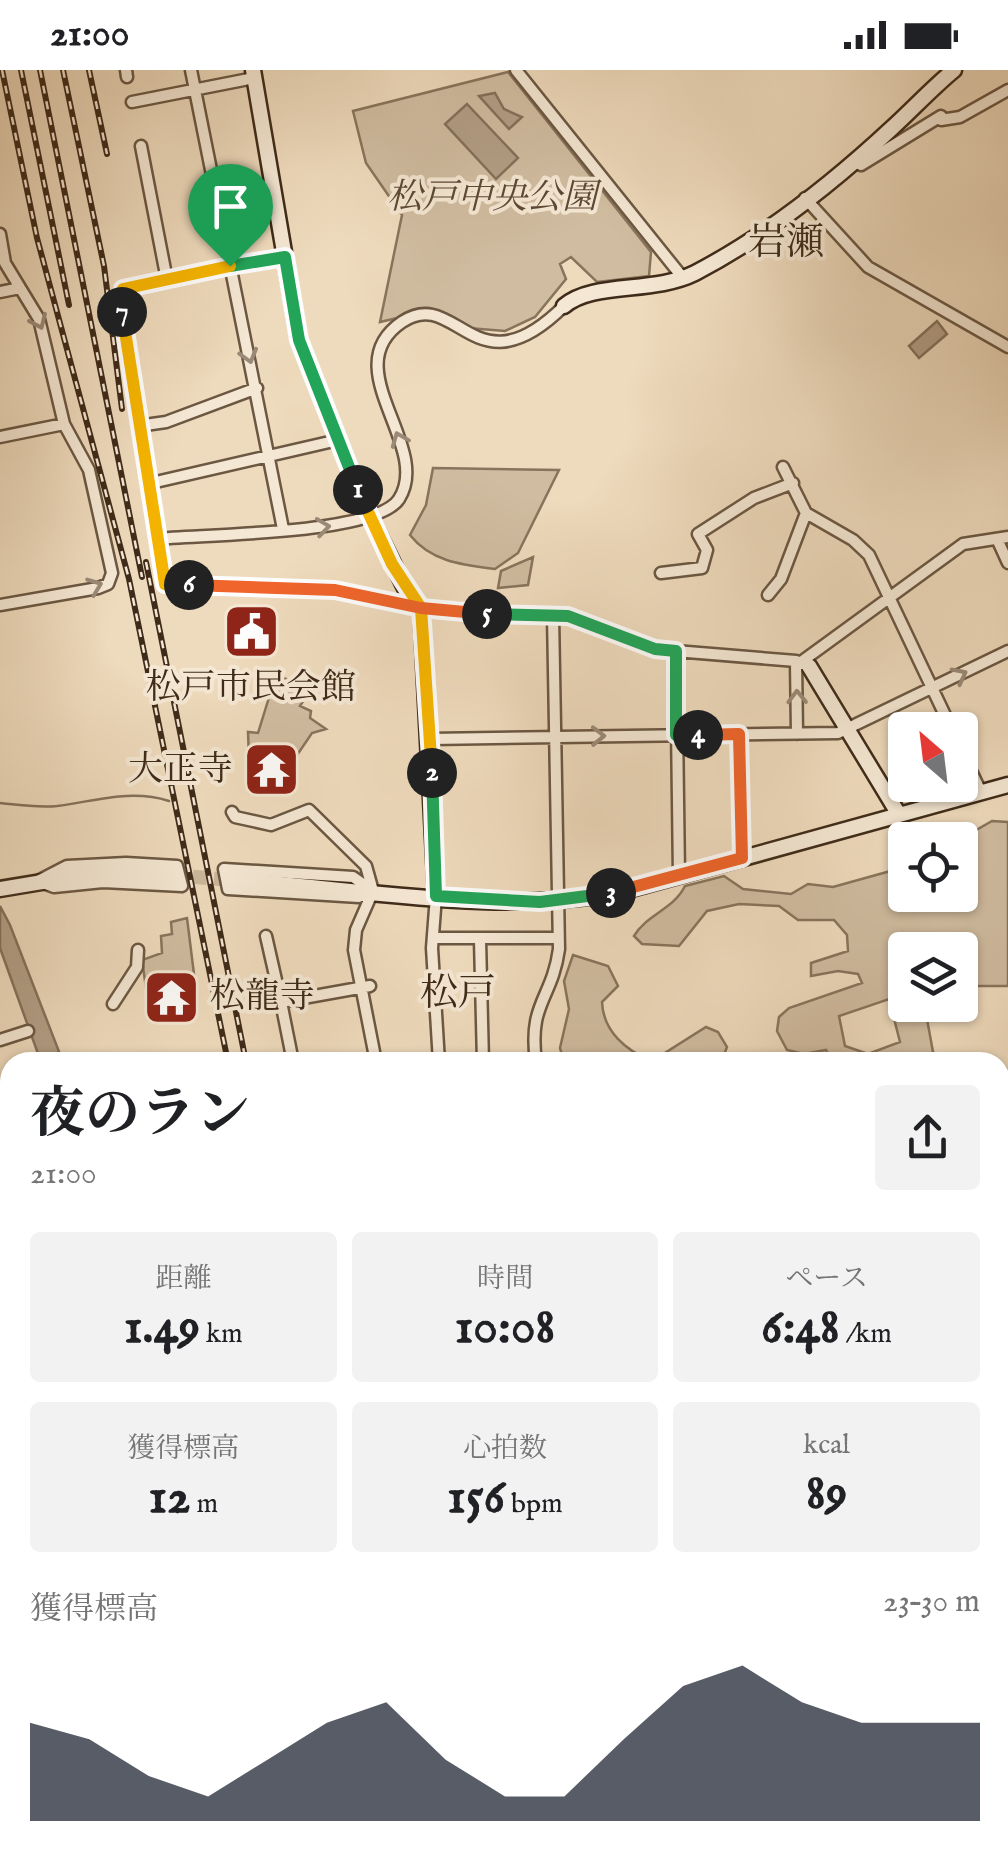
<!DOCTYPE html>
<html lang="ja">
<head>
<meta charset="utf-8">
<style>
	:root { --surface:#fff; --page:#f2f2f2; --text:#202124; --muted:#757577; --accent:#111827 }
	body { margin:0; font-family:"IM FELL English","Noto Serif JP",serif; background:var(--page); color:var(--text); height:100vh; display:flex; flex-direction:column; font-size:38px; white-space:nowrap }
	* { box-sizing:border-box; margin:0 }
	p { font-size:32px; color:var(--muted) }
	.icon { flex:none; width:55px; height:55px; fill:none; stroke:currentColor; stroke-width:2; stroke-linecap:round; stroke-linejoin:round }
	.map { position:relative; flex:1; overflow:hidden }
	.details { position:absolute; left:0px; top:982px; width:1010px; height:812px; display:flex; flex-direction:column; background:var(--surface); border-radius:30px 30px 0 0; box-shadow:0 2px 8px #0004 }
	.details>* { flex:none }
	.needle { width:65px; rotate:332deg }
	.buttons { position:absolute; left:888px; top:642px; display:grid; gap:20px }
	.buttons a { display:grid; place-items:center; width:90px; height:90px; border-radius:10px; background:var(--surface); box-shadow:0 2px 8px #0004; font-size:50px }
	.pin { position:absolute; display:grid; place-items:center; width:85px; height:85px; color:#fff; margin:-102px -42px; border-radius:50% 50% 50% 0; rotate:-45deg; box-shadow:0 0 10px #0007 }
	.pin .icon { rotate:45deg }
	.km { position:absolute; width:50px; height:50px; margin:-25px; border-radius:50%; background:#222; color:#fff; font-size:28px; line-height:50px; text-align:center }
	.round { display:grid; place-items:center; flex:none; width:105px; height:105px; border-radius:10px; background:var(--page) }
	.overview { display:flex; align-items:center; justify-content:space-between; height:170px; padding:0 30px }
	h1 { font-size:55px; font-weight:700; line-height:75px }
	.figures { display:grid; grid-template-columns:repeat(3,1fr); gap:15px; height:170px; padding:10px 30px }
	.figures div { display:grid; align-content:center; border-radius:10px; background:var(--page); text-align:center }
	.figures b { font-size:50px; font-weight:700 }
	.figures small { font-size:28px; font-weight:400 }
	.figures p { font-size:28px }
	.chart { height:280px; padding:20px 30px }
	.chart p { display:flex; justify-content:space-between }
	.chart svg { width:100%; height:180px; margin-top:10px; fill:var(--accent); opacity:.7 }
	.status { display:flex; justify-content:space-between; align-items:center; height:70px; padding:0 50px; background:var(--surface); direction:ltr }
	.status svg { height:28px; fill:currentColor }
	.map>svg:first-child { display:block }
	.green { fill:#d0bca0; stroke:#88745c; stroke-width:2.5; fill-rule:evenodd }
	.water { fill:#b29e85; stroke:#84705a; stroke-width:2.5 }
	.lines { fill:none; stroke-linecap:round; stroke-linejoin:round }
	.stream { stroke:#84705a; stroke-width:2.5 }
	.secondary-tunnel { stroke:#cbb79b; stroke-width:14; stroke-dasharray:14 7; stroke-linecap:butt }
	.street-casing { stroke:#6b5742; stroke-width:15 }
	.secondary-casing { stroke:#3f2b19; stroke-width:19 }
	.primary-casing { stroke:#3f2b19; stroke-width:20 }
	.highway-casing { stroke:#3f2b19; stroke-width:22 }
	.street { stroke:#f4e7d3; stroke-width:10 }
	.secondary { stroke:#f4e7d3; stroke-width:14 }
	.primary { stroke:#eedabc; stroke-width:15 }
	.highway { stroke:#eedabc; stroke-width:18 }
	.rail-casing { stroke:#3f2b19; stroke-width:6 }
	.rail { stroke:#f4e7d3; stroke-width:2.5; stroke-dasharray:8; stroke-linecap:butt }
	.highway-bridge-casing { stroke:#3f2b19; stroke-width:22; stroke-linecap:butt }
	.highway-bridge { stroke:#eedabc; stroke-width:18 }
	.oneway { stroke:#9a8976 }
	.split-1-casing { stroke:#fff; stroke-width:20 }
	.split-2-casing { stroke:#fff; stroke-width:20 }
	.split-3-casing { stroke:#fff; stroke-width:20 }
	.split-4-casing { stroke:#fff; stroke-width:20 }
	.split-5-casing { stroke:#fff; stroke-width:20 }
	.split-6-casing { stroke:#fff; stroke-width:20 }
	.split-7-casing { stroke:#fff; stroke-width:20 }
	.split-8-casing { stroke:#fff; stroke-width:20 }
	.split-1 { stroke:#22a559; stroke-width:12 }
	.split-2 { stroke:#f5b400; stroke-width:12 }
	.split-3 { stroke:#22a559; stroke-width:12 }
	.split-4 { stroke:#f0652b; stroke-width:12 }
	.split-5 { stroke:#22a559; stroke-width:12 }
	.split-6 { stroke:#f0652b; stroke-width:12 }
	.split-7 { stroke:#f5b400; stroke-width:12 }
	.split-8 { stroke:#f5b400; stroke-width:12 }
	.labels { text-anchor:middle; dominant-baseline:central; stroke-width:8; stroke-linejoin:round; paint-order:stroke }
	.park-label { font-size:35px; font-style:italic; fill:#5c4834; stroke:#f4e7d3 }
	.poi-label { font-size:35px; fill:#3f2b19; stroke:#f4e7d3 }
	.neighbourhood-label { font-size:38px; fill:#3f2b19; stroke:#f4e7d3 }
</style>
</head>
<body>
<div class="status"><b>21:00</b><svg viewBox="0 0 49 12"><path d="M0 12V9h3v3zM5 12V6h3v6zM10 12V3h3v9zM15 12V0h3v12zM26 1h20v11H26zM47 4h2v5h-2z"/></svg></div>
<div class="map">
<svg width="1008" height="1794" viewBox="0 0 1008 1794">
	<rect width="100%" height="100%" fill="#eedabc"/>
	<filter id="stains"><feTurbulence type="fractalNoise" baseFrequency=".002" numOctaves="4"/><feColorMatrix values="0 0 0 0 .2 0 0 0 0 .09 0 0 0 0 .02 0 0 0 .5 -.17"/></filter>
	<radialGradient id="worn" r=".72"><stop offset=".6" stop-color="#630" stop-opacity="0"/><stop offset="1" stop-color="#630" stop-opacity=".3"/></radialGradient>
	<!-- green -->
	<path class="green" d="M508,2L651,182L649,206L597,212L571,187L560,194L566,209L535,247L505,261L468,258L427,241L380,252L402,145L366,93L353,41Z
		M433,398L559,400L518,483L495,499C464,495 431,492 410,465L426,435Z
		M533,487L528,515L498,518L501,501Z
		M276,605L311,619L300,636L311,641L310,648L326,659L312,663L291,694L257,675L249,689L248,662L258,663Z
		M992,751L1008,752V916H977L960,927V880H905V935H938L927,949L933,982L945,992H832L826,980L804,984L787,980L777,961L779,947L789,938L862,913L858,904L838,901L811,906V893L848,881L847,865L834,850H798L779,836L739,834L707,841L679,876L642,874L634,866C647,844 673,840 685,816L724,806L743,819L791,824L808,814L833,817L905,797V825H960L959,770ZM889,929L900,972L868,984L845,976L839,946Z
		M187,848L197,928L186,931L182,913L146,918L142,890L162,883L161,866L172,864L171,852Z
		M573,885L608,896L618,916L602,932C603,961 626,981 652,991L706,957L718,962L727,977L723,987L699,992H564L560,978L569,939L564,911Z
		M1000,1220L1008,1237V1282L1000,1281Z
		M580,1785L578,1794H436L431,1786Z"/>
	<!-- water -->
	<path class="water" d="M495,23L504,39L522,47L509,59L479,26Z
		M467,34L518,88L496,109L445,54Z
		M937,251L947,264L919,288L909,276Z
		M0,836L10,855L63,992H41L0,878Z"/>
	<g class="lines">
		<!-- stream -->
		<path class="stream" d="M0,733C19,735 38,738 57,736C96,731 131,719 169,731"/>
		<!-- secondary-tunnel -->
		<path class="secondary-tunnel" d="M172,805L231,810"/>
		<defs>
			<path id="street" d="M126,0L127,7
				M191,0L283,459
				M516,0L683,208
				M132,32L254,8
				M941,50L960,47L1008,20
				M141,76L167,210L123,219L119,229L165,514L335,519L421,537L567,546L663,580L796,591L809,596
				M853,91L861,95L941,46
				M805,128L868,197L1008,277
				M0,164L5,193L39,249L64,354L89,400L112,503L108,514L98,518L0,535
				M167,210L285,187
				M0,222L20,218
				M138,356L166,352L257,318
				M0,367L64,354
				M783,397L806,443
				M147,414L338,370
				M156,469C203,464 376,465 399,429C433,376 334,298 402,252C457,215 474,325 564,236
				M997,469L1008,493
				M661,503L702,498L707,480L698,464L754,428L793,413
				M768,525L781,509L806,443L853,470L869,485L952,660
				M676,581L679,806
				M796,591L797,664
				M801,592L963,474L1008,467
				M739,664L742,788
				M431,669L838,663L1008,581
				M960,678L980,720
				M232,742L235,747L271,755L309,740L366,796L373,821L356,860L354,880L376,992
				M126,793L177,796L182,816L103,812L54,817L38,811L67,796Z
				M224,799L353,807L373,821L359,827L228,819Z
				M436,826L432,878L439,992
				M266,866L281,932L370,916
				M435,868H557
				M480,870L483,992
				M281,932L293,992
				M113,934L137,897L138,880
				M0,970L28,961
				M536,992C528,932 552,930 559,879L553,545
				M0,1030L10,1027
				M1000,1624L1008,1627
				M0,1639L10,1636
				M1000,1684L1008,1687
				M0,1712L10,1709
				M1000,1751L1008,1756
				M1000,1762L1008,1768
				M90,1785L93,1794
				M179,1785L181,1794
				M417,1785L427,1794
				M0,1787L2,1794
				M108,1794L141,1785
				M669,1794L675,1785
				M752,1794L759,1785
				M969,1794L972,1785"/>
			<path id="secondary" d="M253,0L299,270L363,432L406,520L421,537L436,826
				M564,236C593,211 653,224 695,203C764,167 835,111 892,58C913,39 932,18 954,0
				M809,596L898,743
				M231,810C357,818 495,846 620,822L1008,715
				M0,819L96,803L172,805
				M0,1208L6,1186
				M0,1219L10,1218
				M1000,1575L1008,1578"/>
			<path id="primary" d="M0,1153L10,1195
				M331,1794V1785"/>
			<path id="highway" d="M1000,1346L1008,1334
				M718,1794L723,1785"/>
		</defs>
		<!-- street casing -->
		<use href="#street" class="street-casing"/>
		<!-- secondary casing -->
		<use href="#secondary" class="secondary-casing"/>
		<!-- primary casing -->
		<use href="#primary" class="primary-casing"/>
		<!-- highway casing -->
		<use href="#highway" class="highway-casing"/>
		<!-- street -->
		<use href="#street" class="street"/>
		<!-- secondary -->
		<use href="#secondary" class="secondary"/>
		<!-- primary -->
		<use href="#primary" class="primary"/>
		<!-- highway -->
		<use href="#highway" class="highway"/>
		<defs>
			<path id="rail" d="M2,0L37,168L129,509L228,992
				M21,0L69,235
				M40,0L142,507
				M63,0L104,196L122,339
				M89,0L107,84
				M146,492L246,992
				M371,1785V1794
				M386,1785L387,1794"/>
		</defs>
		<!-- rail casing -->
		<use href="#rail" class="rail-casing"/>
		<!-- rail -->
		<use href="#rail" class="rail"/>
		<defs>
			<path id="highway-bridge" d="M697,1791L702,1785
				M729,1794L735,1785"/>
		</defs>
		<!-- highway-bridge casing -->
		<use href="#highway-bridge" class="highway-bridge-casing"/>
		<!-- highway-bridge -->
		<use href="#highway-bridge" class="highway-bridge"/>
	</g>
	<!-- one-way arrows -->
	<defs><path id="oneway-chevron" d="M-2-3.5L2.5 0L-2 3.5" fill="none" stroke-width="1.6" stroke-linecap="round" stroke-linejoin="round" transform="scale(2.5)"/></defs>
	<g class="oneway">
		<use href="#oneway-chevron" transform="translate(39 252) rotate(66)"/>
		<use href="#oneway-chevron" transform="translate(249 286) rotate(74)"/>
		<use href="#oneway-chevron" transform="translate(399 369) rotate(-112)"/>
		<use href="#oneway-chevron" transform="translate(323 457) rotate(-8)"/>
		<use href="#oneway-chevron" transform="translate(95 516) rotate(-21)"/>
		<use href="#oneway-chevron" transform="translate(960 605) rotate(-27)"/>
		<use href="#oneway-chevron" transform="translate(797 627) rotate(-91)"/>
		<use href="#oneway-chevron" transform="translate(598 666) rotate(-1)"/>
	</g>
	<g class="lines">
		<defs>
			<path id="split-1" d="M230,196L285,187L299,270L358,420"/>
			<path id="split-2" d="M358,420L392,494L421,538L432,703"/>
			<path id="split-3" d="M432,703L436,826L540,832L611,823"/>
			<path id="split-4" d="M611,823L742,788L739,664L698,665"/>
			<path id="split-5" d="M487,544L568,546L655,579L676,581V665H698"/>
			<path id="split-6" d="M189,515L335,520L421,538L487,544"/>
			<path id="split-7" d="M122,242L165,514L189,515"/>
			<path id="split-8" d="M122,242L123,219L230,196"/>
		</defs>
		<!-- split-1 casing -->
		<use href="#split-1" class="split-1-casing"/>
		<!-- split-2 casing -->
		<use href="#split-2" class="split-2-casing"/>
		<!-- split-3 casing -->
		<use href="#split-3" class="split-3-casing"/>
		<!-- split-4 casing -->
		<use href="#split-4" class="split-4-casing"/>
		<!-- split-5 casing -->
		<use href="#split-5" class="split-5-casing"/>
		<!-- split-6 casing -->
		<use href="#split-6" class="split-6-casing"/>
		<!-- split-7 casing -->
		<use href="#split-7" class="split-7-casing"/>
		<!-- split-8 casing -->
		<use href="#split-8" class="split-8-casing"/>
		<!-- split-1 -->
		<use href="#split-1" class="split-1"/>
		<!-- split-2 -->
		<use href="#split-2" class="split-2"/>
		<!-- split-3 -->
		<use href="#split-3" class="split-3"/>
		<!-- split-4 -->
		<use href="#split-4" class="split-4"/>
		<!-- split-5 -->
		<use href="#split-5" class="split-5"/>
		<!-- split-6 -->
		<use href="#split-6" class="split-6"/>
		<!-- split-7 -->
		<use href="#split-7" class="split-7"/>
		<!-- split-8 -->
		<use href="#split-8" class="split-8"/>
	</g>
	<!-- icons -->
	<defs>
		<symbol id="civic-square" viewBox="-11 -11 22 22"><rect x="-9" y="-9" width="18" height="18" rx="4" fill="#8f2418" stroke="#f4e7d3"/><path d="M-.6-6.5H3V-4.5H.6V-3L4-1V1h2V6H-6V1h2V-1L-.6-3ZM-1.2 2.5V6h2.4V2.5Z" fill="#fff"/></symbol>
		<symbol id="temple-square" viewBox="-11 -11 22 22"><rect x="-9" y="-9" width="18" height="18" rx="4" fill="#8f2418" stroke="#f4e7d3"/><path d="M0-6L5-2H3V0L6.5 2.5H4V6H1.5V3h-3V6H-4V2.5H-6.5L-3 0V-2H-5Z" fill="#fff"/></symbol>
	</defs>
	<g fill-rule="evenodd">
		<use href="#civic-square" x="220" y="530" width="63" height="63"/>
		<use href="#temple-square" x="240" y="668" width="63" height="63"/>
		<use href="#temple-square" x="140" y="896" width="63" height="63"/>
	</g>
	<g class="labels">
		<!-- park labels -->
		<g class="park-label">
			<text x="492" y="128">松戸中央公園</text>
		</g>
		<!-- poi labels -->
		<g class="poi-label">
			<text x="251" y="618">松戸市民会館</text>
			<text x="233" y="700" text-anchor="end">大正寺</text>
			<text x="210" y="927" text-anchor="start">松龍寺</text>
		</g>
		<!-- neighbourhood labels -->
		<g class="neighbourhood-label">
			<text x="786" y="174">岩瀬</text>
			<text x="458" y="925">松戸</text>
		</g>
	</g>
	<rect width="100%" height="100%" filter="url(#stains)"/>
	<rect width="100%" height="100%" fill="url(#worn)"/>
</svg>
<div class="buttons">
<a><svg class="needle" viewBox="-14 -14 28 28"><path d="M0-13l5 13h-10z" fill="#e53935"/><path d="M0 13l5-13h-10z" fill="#757577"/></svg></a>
<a><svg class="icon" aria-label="locate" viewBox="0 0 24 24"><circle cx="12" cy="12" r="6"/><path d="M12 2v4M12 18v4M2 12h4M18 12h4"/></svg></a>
<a><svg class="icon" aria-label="layers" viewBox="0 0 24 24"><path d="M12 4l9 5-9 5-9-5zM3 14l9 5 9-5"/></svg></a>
</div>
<div class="pin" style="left:230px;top:196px;background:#1e9e55"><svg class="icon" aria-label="arrive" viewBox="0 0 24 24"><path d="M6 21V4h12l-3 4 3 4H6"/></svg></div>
<b class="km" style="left:358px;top:420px">1</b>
<b class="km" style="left:432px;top:703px">2</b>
<b class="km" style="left:611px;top:823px">3</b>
<b class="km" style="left:698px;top:665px">4</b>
<b class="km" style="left:487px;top:544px">5</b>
<b class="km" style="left:189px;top:515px">6</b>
<b class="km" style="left:122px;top:242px">7</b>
<section class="details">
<div class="overview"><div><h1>夜のラン</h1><p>21:00</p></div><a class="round"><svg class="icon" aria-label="share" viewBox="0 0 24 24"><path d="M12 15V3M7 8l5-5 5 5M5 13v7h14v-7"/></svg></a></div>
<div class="figures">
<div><p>距離</p><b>1.49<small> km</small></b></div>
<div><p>時間</p><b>10:08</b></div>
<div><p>ペース</p><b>6:48<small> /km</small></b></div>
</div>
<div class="figures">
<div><p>獲得標高</p><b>12<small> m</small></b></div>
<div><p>心拍数</p><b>156<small> bpm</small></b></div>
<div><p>kcal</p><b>89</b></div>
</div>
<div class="chart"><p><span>獲得標高</span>23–30 m</p>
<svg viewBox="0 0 160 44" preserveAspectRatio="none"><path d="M0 44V20L10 24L20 33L30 38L40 29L50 20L60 15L70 29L80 38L90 38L100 24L110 11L120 6L130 15L140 20L150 20L160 20V44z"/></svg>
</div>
</section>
</div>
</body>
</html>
